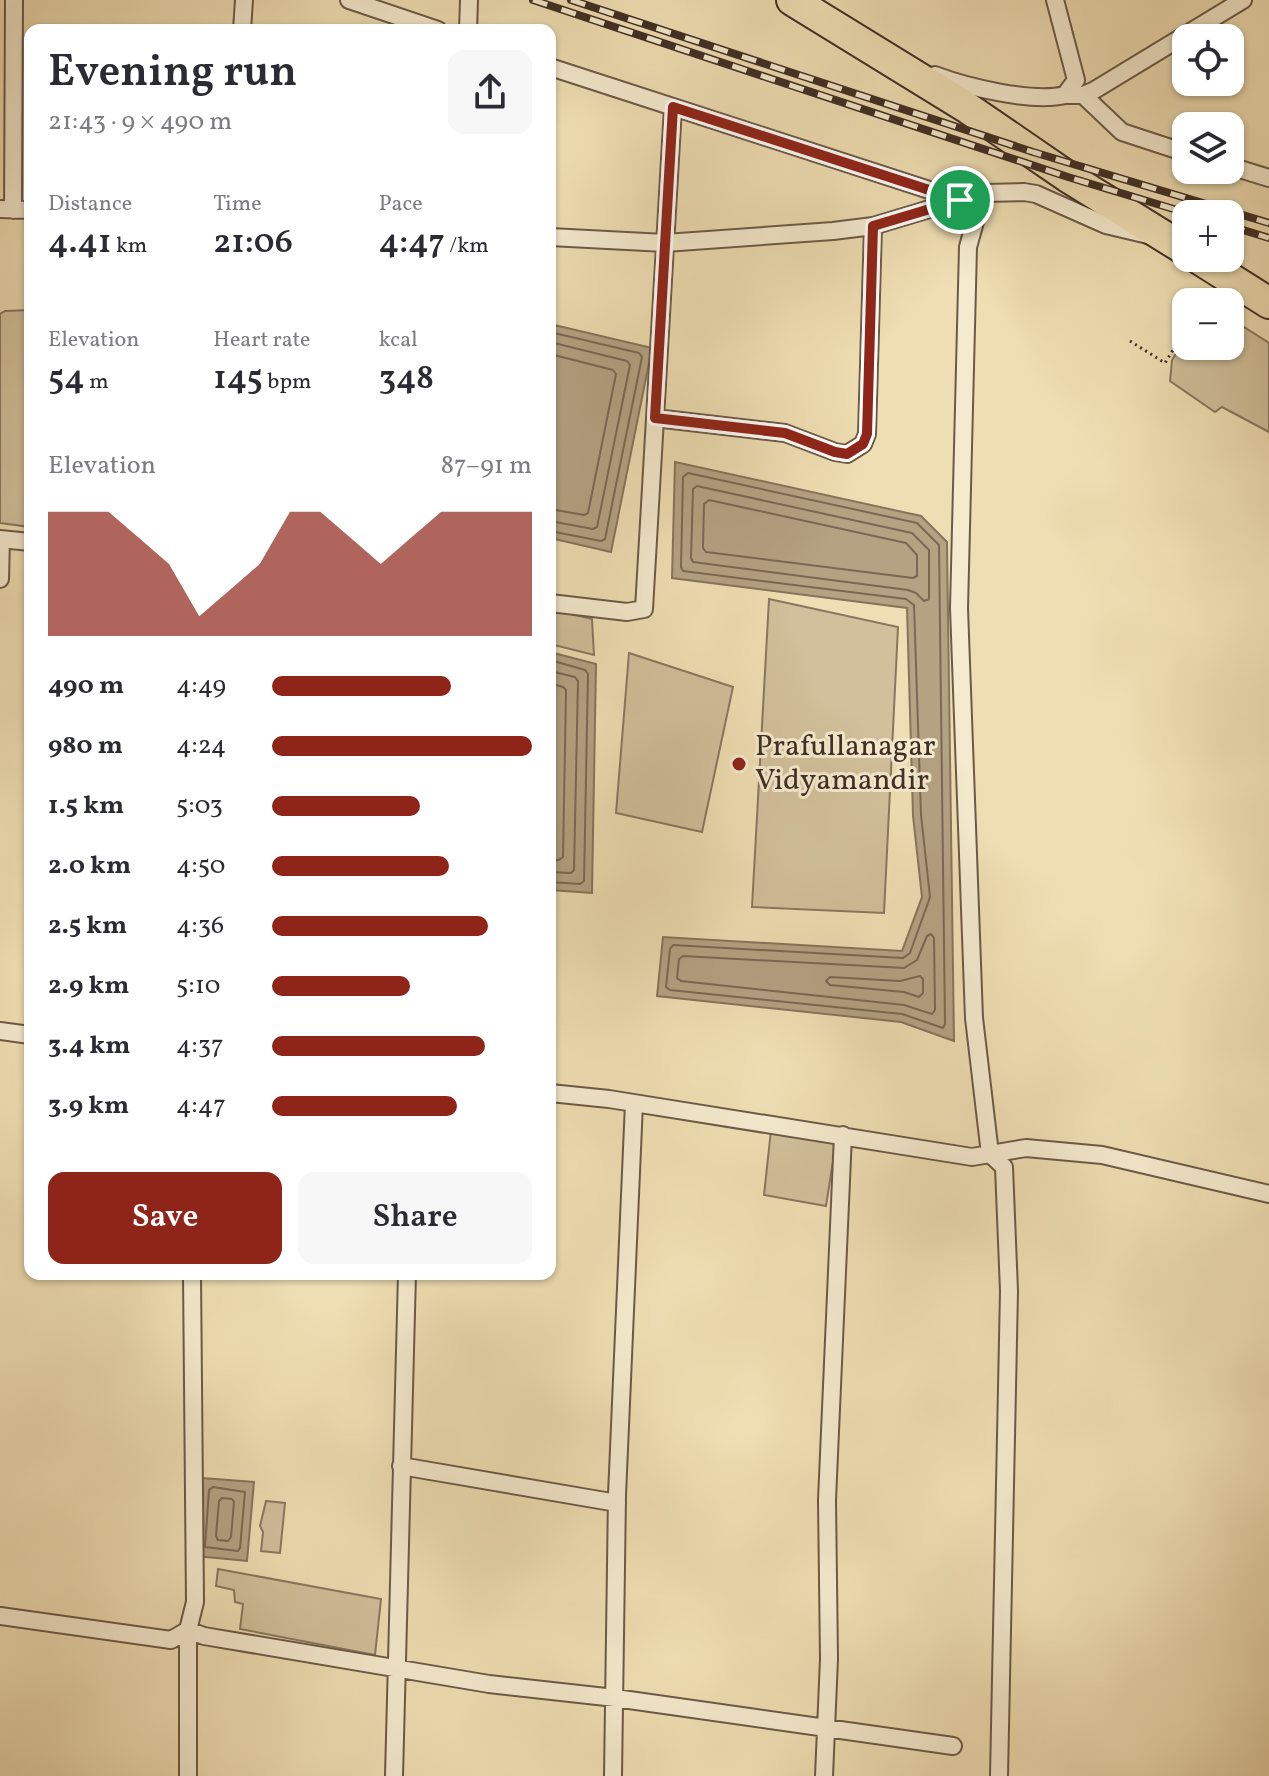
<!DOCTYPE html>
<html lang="en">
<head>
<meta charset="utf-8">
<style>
	:root { --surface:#fff; --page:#f7f7f7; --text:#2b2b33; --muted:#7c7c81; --accent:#8f2418 }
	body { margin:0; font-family:Vollkorn,serif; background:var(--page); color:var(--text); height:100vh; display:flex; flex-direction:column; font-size:30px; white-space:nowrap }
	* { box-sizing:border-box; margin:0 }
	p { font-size:26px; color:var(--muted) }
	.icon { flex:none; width:44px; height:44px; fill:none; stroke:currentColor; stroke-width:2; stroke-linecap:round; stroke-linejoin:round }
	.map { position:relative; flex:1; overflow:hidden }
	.side { position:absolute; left:24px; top:24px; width:532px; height:1256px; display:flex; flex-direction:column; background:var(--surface); border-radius:16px; box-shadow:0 2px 6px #0004 }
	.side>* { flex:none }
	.fabs { position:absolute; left:1172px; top:24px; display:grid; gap:16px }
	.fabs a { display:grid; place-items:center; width:72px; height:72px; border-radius:16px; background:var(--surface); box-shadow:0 2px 6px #0004; font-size:40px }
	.pin { position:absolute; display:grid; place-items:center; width:68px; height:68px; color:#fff; margin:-34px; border:4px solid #fff; border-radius:50%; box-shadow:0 2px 8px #0007 }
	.round { display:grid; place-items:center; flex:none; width:84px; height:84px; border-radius:16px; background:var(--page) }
	.summary { display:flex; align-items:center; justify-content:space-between; height:136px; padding:0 24px }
	h1 { font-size:44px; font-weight:600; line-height:60px }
	.figures { display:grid; grid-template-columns:repeat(3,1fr); gap:12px; height:136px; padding:8px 24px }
	.figures div { display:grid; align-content:center }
	.figures b { font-size:34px; font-weight:600 }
	.figures small { font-size:22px; font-weight:400 }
	.figures p { font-size:22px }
	.chart { height:224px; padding:16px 24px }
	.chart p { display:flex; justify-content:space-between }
	.chart svg { width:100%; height:144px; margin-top:8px; fill:var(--accent); opacity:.7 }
	.primary-button { display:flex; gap:16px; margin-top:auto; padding:16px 24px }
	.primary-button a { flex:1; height:92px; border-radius:16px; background:var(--accent); color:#fff; font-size:32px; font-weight:600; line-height:92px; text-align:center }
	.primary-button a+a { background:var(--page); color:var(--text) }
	ul { padding:0 24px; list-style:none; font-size:26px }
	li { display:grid; grid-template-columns:128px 96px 1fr; align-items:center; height:60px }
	li i { height:20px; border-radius:10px; background:var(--accent) }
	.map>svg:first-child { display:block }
	.green { fill:#d1c09b; stroke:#887760; stroke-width:2 }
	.water { fill:#b4a283; stroke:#86745d; stroke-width:2 }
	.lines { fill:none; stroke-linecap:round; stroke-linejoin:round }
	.shore { stroke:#7a6854; stroke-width:2 }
	.street-casing { stroke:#6c5a48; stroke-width:20 }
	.highway-casing { stroke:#402e25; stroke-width:34 }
	.path { stroke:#402e25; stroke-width:3; stroke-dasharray:2 4; stroke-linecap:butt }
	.street { stroke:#f5eace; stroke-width:16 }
	.highway { stroke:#efdeb3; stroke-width:30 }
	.rail-casing { stroke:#402e25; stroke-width:8 }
	.rail { stroke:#f5eace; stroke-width:5; stroke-dasharray:15; stroke-linecap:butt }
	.route-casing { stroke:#fff; stroke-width:16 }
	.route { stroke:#8f2418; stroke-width:10 }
	.poi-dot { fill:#8f2418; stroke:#f5eace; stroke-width:3 }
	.labels { text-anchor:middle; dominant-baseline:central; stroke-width:6; stroke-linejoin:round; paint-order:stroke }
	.poi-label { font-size:30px; fill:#402e25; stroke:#f5eace; text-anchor:start }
</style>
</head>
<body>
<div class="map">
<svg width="1269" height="1776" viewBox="0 0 1269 1776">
	<rect width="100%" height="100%" fill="#efdeb3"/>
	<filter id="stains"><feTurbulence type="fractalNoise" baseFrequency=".0025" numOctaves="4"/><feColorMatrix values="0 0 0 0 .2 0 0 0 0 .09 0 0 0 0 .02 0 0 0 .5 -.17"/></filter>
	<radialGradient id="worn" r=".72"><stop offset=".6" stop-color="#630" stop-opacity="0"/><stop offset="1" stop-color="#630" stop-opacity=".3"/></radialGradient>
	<!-- green -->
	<path class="green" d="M30,310V527L0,523V314L5,311Z
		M1230,318L1269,343V432L1222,407L1215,412L1170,381L1172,360L1186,337V346H1230Z
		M769,599L898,627L884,913L752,907Z
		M550,609L592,619L594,655L550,644Z
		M629,653L733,687L702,832L616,813Z
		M771,1130L836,1142L826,1206L764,1195Z
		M266,1501L285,1503L280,1553L261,1551L263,1532L260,1526Z
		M218,1569L381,1599L375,1655L240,1629L243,1604L235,1602L234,1590L216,1586Z"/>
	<!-- water -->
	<path class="water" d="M550,324L652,348L611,552L550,538Z
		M675,462L921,516L947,542L954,1041L901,1022L657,996L663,937L902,951L922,897L913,816L907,608L672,578Z
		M550,652L596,664L592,893L550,890Z
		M202,1478L254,1482L247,1561L196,1556Z"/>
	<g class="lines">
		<!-- shore -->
		<path class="shore" d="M550,332L639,353L642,357L605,539L601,541L550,531
			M550,342L627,361L630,365L597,527L593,529L550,521
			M550,354L613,370L616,374L588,513L584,515L550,509
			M688,473L917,523L939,545L945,1024L943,1028L902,1014L670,990L666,987L670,949L673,945L903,958L910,953L930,897L921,815L914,605L906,599L683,571L681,567L683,477Z
			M697,486L912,533L929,550V599L924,601L916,593L908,590L693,562L691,558L693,489Z
			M709,500L906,543L917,555V576L913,578L706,552L703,548L704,504Z
			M550,660L585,670L588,674L584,881L580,884L550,882
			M550,671L575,677L578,681L574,870L571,873L550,872
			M550,683L563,687L566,690L563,857L559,860H550
			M931,934L934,938L935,1010L932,1014L904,1005L681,981L677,978L679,959L683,956L904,968L917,960L927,936Z
			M920,976L923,979V993L919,997L904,992L830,985L826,981L830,977L900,981Z
			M213,1487L245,1492L240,1548L238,1551L205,1547L209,1490Z
			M222,1498L232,1499L234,1502L231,1537L228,1541L218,1540L216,1536L219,1501Z"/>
		<defs>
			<path id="street" d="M349,0L438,30
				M242,30L244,0
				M468,30L469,0
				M550,67L960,200
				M935,75C967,87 1032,103 1065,95L1076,80L1055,0
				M1065,95H1083L1093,91L1243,0
				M1083,95L1122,132L1186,153
				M1230,166L1269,178
				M983,193L968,247L959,608L974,1018L990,1154L1004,1167L1009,1291L999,1776
				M0,209L30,210
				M13,210L14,0
				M550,237L665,243L833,231L873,226L983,193L1024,192L1036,194L1106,225L1148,235
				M655,418L785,433L835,452L847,454L863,444L867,434L873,226
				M0,539L30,542
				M0,579L1,539
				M550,603L627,612L644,609L673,107
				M0,1031L30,1035
				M550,1093L609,1099L972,1157L1026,1148L1102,1155L1269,1194
				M401,1466L617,1503
				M0,1616L171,1640L188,1630L195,1602L192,1274
				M188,1776V1630L204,1636L489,1684L615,1698L953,1746
				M394,1776L407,1274
				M613,1776L617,1495L634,1103
				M824,1776L829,1659L827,1500L843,1135"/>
			<path id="highway" d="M792,0L966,107L1068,177L1186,250
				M1198,258L1269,303"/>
		</defs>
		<!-- street casing -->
		<use href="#street" class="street-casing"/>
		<!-- highway casing -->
		<use href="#highway" class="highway-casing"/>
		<!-- path -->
		<path class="path" d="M1201,302L1209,289
			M1130,341L1165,363L1186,329"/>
		<!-- street -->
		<use href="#street" class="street"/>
		<!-- highway -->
		<use href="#highway" class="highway"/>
		<defs>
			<path id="rail" d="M533,0L1068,177L1190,214
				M571,0L1033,152L1269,223
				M1230,226L1269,238"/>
		</defs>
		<!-- rail casing -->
		<use href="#rail" class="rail-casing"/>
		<!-- rail -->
		<use href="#rail" class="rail"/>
	</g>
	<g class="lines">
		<defs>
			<path id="route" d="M673,107L960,200L873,226L867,434L863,444L847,454L835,452L785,433L655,418Z"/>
		</defs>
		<!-- route casing -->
		<use href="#route" class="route-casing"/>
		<!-- route -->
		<use href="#route" class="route"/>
	</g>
	<!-- markers -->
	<circle class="poi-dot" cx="739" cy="764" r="8"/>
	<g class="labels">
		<!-- poi labels -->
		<g class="poi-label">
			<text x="755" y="747">Prafullanagar<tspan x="755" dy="34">Vidyamandir</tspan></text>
		</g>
	</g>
	<rect width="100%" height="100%" filter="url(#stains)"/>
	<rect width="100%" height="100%" fill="url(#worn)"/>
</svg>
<div class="fabs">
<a><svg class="icon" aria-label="locate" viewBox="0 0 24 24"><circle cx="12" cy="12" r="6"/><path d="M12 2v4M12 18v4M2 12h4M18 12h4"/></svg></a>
<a><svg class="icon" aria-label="layers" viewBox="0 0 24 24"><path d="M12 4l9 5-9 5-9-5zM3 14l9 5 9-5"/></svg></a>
<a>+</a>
<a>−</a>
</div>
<div class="pin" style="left:960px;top:200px;background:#1e9e55"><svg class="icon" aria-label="arrive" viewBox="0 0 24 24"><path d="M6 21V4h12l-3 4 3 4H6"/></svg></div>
<section class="side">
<div class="summary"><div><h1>Evening run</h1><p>21:43 · 9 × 490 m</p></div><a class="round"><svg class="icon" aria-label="share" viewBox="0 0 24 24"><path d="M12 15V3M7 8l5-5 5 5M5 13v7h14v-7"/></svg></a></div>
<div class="figures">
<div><p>Distance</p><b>4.41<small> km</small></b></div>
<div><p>Time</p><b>21:06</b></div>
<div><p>Pace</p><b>4:47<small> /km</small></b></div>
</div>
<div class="figures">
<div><p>Elevation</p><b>54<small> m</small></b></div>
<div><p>Heart rate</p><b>145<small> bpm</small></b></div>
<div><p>kcal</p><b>348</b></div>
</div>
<div class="chart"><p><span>Elevation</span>87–91 m</p>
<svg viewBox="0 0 160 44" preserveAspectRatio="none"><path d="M0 44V6L10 6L20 6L30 14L40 22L50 38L60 30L70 22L80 6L90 6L100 14L110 22L120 14L130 6L140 6L150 6L160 6V44z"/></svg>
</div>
<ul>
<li><b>490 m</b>4:49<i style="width:69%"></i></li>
<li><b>980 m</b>4:24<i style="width:100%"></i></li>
<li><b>1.5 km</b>5:03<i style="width:57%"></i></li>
<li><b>2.0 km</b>4:50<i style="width:68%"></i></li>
<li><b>2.5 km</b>4:36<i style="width:83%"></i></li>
<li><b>2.9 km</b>5:10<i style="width:53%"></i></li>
<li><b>3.4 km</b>4:37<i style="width:82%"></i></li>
<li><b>3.9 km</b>4:47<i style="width:71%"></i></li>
</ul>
<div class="primary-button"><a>Save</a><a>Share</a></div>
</section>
</div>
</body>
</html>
